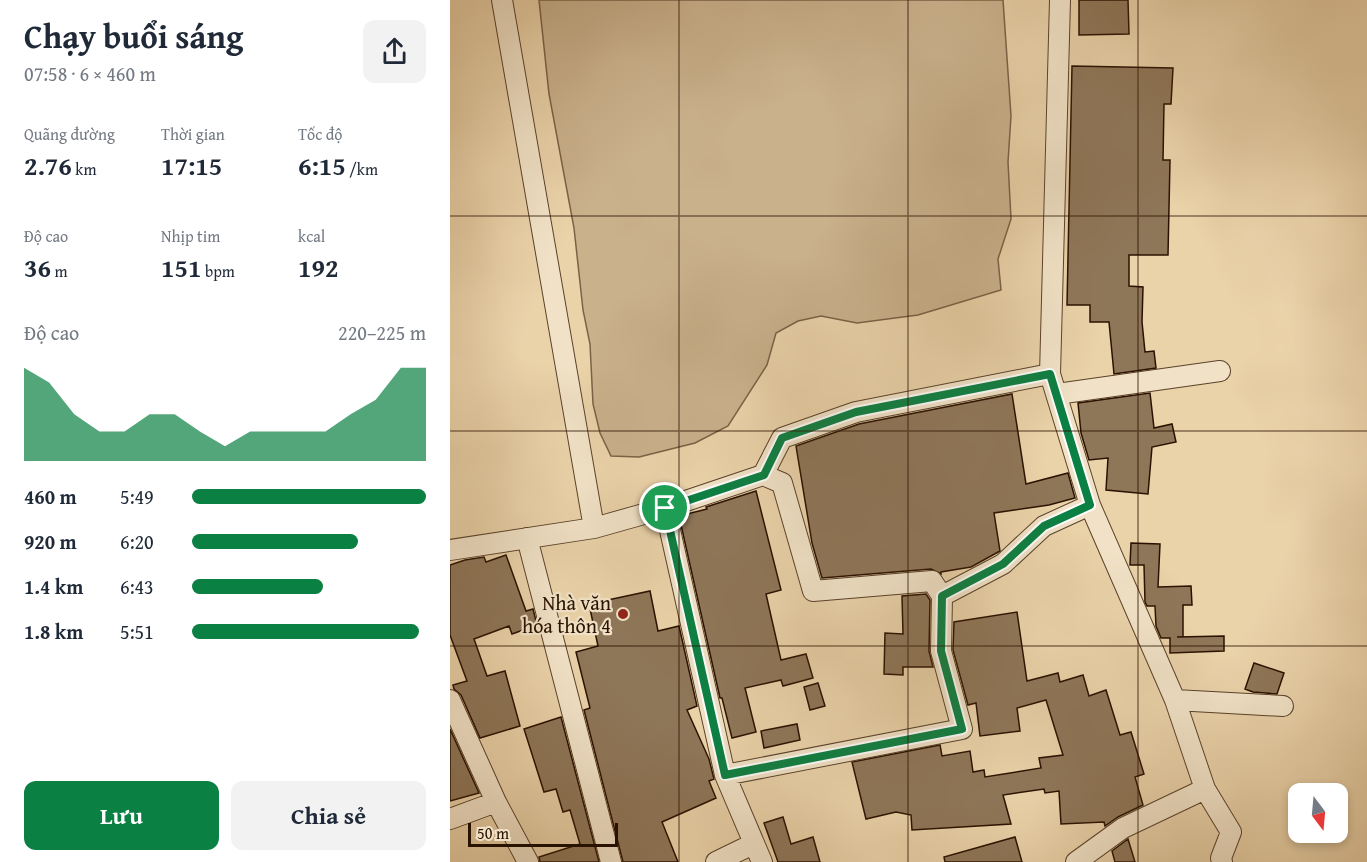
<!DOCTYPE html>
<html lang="vi">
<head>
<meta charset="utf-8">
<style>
	:root { --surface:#fff; --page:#f2f2f3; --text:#1f2937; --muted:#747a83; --accent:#0b8043 }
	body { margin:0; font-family:"Gentium Book Plus",serif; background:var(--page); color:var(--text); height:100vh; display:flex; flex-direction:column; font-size:22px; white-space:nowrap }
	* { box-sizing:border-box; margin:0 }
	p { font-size:20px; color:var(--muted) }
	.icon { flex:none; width:33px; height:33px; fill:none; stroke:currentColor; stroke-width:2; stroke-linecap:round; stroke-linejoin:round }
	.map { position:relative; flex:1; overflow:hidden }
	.sheet { display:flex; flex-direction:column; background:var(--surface); width:450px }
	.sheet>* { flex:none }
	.needle { width:39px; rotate:164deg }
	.tools { position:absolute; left:838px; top:783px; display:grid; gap:12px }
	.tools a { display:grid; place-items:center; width:60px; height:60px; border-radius:12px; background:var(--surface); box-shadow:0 3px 9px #0003; font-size:30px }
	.scale { position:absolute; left:18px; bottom:15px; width:150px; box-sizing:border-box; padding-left:6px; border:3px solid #2a1201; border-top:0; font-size:16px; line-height:21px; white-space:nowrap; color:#2a1201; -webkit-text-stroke:4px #f1e2c7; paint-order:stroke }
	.pin { position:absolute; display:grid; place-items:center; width:51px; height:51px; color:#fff; margin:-26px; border:3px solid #fff; border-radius:50%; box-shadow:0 2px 6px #0007 }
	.round { display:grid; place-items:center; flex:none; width:63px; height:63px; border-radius:12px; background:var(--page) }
	.summary { display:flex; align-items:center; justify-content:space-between; height:102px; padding:0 24px }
	h1 { font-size:33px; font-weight:700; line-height:45px }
	.figures { display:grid; grid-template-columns:repeat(3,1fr); gap:9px; height:102px; padding:6px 24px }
	.figures div { display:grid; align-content:center }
	.figures b { font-size:26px; font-weight:700 }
	.figures small { font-size:16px; font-weight:400 }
	.figures p { font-size:16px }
	.chart { height:168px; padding:12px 24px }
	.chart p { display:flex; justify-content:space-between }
	.chart svg { width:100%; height:108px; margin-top:6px; fill:var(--accent); opacity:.7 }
	.cta { display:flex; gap:12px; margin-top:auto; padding:12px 24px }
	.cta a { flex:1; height:69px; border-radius:12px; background:var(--accent); color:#fff; font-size:24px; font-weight:700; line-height:69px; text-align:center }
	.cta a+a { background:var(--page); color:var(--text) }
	ul { padding:0 24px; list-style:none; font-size:20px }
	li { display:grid; grid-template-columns:96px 72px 1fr; align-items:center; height:45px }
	li i { height:15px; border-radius:8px; background:var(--accent) }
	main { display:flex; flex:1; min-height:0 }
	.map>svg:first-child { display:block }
	.green { fill:#c9b18c; stroke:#7a6246; stroke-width:1.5 }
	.building { fill:#8e7658; stroke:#2a1201; stroke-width:1.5 }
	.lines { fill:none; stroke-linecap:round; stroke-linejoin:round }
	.minor-casing { stroke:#5a422b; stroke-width:22 }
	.minor { stroke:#f1e2c7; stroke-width:20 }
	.route-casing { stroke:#fff; stroke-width:12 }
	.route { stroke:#0b8043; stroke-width:8 }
	.grid { fill:none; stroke:#2a1201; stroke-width:1.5; stroke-opacity:0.55 }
	.poi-dot { fill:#8f2418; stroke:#f1e2c7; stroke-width:2 }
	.labels { text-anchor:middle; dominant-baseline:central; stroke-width:4.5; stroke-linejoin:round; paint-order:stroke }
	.poi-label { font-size:20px; fill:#2a1201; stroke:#f1e2c7; text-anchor:end }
</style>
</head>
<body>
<main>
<section class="sheet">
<div class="summary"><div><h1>Chạy buổi sáng</h1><p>07:58 · 6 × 460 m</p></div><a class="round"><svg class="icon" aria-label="share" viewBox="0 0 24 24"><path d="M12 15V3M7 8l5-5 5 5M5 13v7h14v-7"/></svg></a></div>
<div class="figures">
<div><p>Quãng đường</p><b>2.76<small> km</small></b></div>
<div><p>Thời gian</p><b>17:15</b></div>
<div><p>Tốc độ</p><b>6:15<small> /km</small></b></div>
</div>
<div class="figures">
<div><p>Độ cao</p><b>36<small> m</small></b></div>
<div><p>Nhịp tim</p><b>151<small> bpm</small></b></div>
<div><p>kcal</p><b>192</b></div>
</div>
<div class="chart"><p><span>Độ cao</span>220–225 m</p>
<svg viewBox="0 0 160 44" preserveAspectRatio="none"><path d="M0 44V6L10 12L20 25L30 32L40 32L50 25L60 25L70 32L80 38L90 32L100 32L110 32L120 32L130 25L140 19L150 6L160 6V44z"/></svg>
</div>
<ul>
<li><b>460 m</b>5:49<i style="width:100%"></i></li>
<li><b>920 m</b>6:20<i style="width:71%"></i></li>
<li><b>1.4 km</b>6:43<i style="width:56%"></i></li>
<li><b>1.8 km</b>5:51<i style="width:97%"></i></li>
</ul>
<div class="cta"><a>Lưu</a><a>Chia sẻ</a></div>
</section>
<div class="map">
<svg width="917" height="862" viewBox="0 0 917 862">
	<rect width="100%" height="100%" fill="#ead2a9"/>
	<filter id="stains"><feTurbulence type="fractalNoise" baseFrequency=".00333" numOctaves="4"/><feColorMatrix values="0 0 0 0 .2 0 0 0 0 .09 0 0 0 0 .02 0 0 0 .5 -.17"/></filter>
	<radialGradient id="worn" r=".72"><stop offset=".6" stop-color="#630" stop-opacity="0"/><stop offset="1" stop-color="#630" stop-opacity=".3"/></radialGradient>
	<!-- green -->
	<path class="green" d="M89,0H553L561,116L558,162L561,219L548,259L551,290L468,315L407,323L371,316L348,321L326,333L317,365L278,426L245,443L189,457L161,456L150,433L143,404L140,344L133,310L124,228L99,94Z"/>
	<!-- building -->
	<path class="building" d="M629,0H678L679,34L629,35Z
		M622,66L723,68L721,104H714L713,160H720L718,255H679V286L693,287L692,322L695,352L704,351L706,368L664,374L659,322H640V305H617Z
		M700,393L704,428L722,424L726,442L702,447L698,494L656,490L658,458L639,460L631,433L628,403Z
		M562,394L576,484L618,473L625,498L599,505L544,513L550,551L521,567L491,572V574L481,569L372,578L362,543L346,446L409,424Z
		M306,491L331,590L316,594L331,660L356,654L363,678L333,686L331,680L295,688L306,732L282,738L272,698H270L229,516L257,509L256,507Z
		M681,543L710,544L708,587L741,586L742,605H733V637H727L774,636V651L720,653V638H711L706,626L705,606H697L695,602L694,565H680Z
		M56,555L76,611L83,609L87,625L62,634L59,626L24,639L37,676L55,671L70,726L30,738L11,695L4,689L3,685L17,681L0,635V565L15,560L34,557L36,562Z
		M200,591L208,631L229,626L247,706L237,710L259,759L264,779L259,781L266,798L212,822L228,862H173L134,710L140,708L126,652L148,646L139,604Z
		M476,594L480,600L479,651L483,667H453V675L434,674L435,633L453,634L452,596Z
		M567,612L577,681L608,673L610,682L633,675L639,696L656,690L670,735L681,732L694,774L685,777L693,805L668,817L655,826L654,822L611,824L609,791L595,793L594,789L553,795L561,824L462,830L461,815L446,812L416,819L402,762L490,745L492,756L520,751L523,772L534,770L535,777L591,768L589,758L613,755L596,700L567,708L570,731L530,736L526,703L518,705L503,650L504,622Z
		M804,663L834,673L827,694L803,692L795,689Z
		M368,683L375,706L360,710L354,687Z
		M111,717L149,862H90L89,857L130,844L120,810L113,812L106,789L94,792L74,729Z
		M347,724L350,740L314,748L311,731Z
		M0,729L29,793L0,801Z
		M333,817L341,844L363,837L370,862H328L314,823Z
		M565,837L572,862H495L494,857Z
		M678,839L685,862H665L662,851Z"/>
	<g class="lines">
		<defs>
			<path id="minor" d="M52,0L144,528
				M610,0L600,374L640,505L725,700L755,789L781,832L771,858L772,862
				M607,394L770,371
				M313,475L332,483L363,591L482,581L492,596
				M215,508L275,775L312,862
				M77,538L161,862
				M0,550L144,528L215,508L313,475L332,438L406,412L600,374
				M0,700L46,802L0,819
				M725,700L833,706
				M275,775L512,729L491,651L492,596L553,564L594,526L640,505
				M46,802L78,862
				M266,862L303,844
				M626,862L673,828L755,789"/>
		</defs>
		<!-- minor casing -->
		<use href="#minor" class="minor-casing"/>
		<!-- minor -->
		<use href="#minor" class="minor"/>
	</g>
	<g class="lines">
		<defs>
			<path id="route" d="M600,374L640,505L594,526L553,564L492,596L491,651L512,729L275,775L215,508L314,475L332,438L406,412Z"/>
		</defs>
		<!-- route casing -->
		<use href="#route" class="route-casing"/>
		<!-- route -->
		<use href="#route" class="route"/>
	</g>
	<!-- grid -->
	<path class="grid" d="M229,0V862M458,0V862M688,0V862M0,216H917M0,431H917M0,646H917"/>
	<!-- markers -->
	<circle class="poi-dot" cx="173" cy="614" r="6"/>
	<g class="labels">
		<!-- poi labels -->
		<g class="poi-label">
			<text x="161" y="602">Nhà văn<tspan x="161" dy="23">hóa thôn 4</tspan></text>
		</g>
	</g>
	<rect width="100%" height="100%" filter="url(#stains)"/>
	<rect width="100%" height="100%" fill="url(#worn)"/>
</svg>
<div class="tools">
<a><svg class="needle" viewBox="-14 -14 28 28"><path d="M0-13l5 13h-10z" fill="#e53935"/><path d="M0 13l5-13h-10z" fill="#747a83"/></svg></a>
</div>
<div class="scale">50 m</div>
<div class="pin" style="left:215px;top:508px;background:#1e9e55"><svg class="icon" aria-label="arrive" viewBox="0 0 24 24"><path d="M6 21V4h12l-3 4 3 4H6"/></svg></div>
</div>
</main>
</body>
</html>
